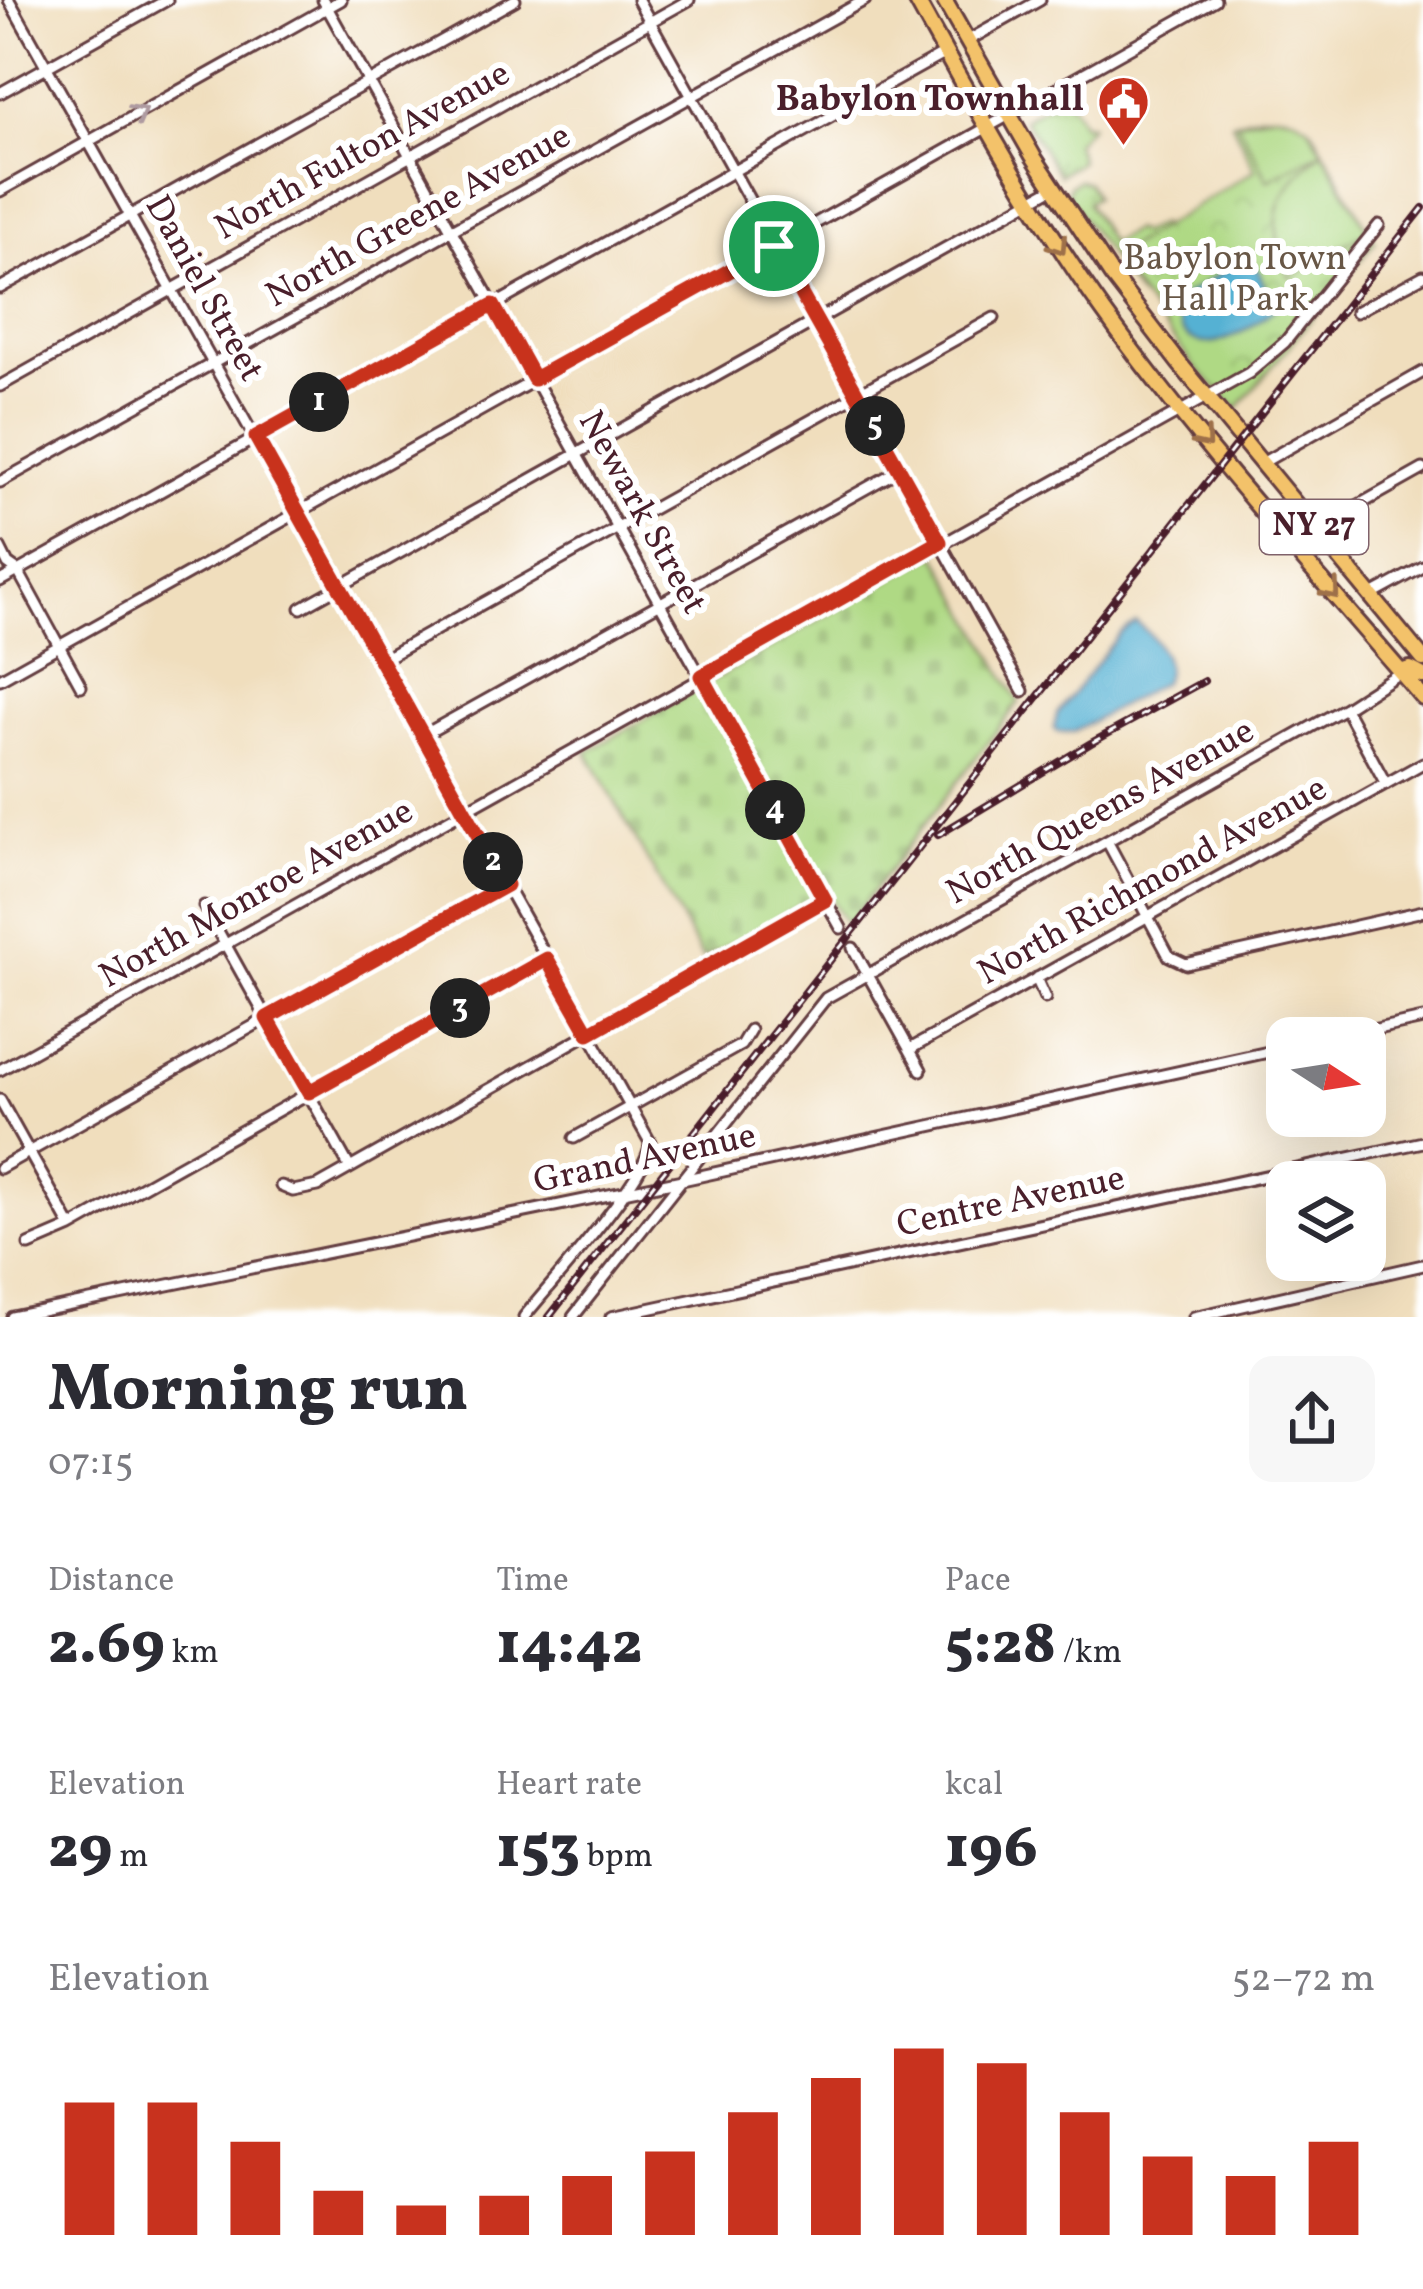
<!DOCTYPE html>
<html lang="en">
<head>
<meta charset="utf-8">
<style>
	:root { --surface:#fff; --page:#f7f7f7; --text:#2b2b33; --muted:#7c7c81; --accent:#c8321e }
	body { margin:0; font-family:Vollkorn,serif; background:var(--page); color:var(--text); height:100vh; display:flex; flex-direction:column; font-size:45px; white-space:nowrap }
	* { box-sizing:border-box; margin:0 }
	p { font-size:39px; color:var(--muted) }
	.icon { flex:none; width:66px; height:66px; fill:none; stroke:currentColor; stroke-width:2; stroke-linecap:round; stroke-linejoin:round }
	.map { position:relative; height:1317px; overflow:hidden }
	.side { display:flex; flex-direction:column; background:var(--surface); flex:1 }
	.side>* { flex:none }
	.needle { width:78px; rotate:102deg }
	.tools { position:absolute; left:1266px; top:1017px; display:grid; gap:24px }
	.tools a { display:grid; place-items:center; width:120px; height:120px; border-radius:24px; background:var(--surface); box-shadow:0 12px 48px #0002; font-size:60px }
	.pin { position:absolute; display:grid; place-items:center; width:102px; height:102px; color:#fff; margin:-51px; border:6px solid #fff; border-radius:50%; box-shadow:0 3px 12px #0007 }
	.km { position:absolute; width:60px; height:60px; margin:-30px; border-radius:50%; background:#222; color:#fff; font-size:33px; line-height:60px; text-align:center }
	.round { display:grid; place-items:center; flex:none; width:126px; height:126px; border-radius:24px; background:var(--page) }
	.head { display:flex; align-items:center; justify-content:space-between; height:204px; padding:0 48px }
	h1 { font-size:66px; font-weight:800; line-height:90px }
	.figures { display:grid; grid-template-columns:repeat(3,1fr); gap:18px; height:204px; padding:12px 48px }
	.figures div { display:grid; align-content:center }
	.figures b { font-size:60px; font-weight:800 }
	.figures small { font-size:33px; font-weight:400 }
	.figures p { font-size:33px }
	.chart { height:336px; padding:24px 48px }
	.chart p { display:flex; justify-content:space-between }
	.chart svg { width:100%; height:216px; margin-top:12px; stroke:var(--accent); stroke-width:6 }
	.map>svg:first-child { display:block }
	.grass { fill:url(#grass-tufts); stroke:#7c7c58; stroke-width:3 }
	.cemetery { fill:url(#cemetery-stones); stroke:#7c7c58; stroke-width:3 }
	.park { fill:url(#park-crowns); stroke:#7c7c58; stroke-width:3 }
	.pitch { fill:#afd984; stroke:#7c7c58; stroke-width:3 }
	.water { fill:#55b1d3; stroke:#50687f; stroke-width:3 }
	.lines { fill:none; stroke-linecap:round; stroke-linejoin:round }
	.minor-casing { stroke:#633c41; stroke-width:15 }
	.highway-casing { stroke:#633c41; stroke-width:20 }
	.minor { stroke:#fff; stroke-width:9 }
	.highway { stroke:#f3c26a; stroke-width:14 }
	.rail-casing { stroke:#4a1f2b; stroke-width:8 }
	.rail { stroke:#fff; stroke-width:3; stroke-dasharray:9; stroke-linecap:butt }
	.oneway { stroke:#ae9aa0 }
	.oneway2 { stroke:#9e704a }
	.route-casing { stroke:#fff; stroke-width:24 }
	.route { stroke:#c8321e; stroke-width:15 }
	.labels { text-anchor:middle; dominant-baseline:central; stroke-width:12; stroke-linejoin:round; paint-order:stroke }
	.shield { fill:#fff; stroke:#80626b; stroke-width:3 }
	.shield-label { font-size:33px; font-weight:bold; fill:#4a1f2b }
	.poi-label { font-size:36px; font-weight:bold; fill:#4a1f2b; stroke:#fff; text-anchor:end }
	.street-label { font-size:36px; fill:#4a1f2b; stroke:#fff }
	.park-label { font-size:36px; fill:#685746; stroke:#fff }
</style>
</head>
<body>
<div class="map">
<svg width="1423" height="1317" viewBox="0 0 1423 1317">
	<defs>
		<pattern id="grass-tufts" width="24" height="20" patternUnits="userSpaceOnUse" patternTransform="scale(3)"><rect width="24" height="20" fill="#afd984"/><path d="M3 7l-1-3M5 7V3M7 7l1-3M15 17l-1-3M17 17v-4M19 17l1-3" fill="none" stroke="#98ba72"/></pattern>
		<pattern id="cemetery-stones" width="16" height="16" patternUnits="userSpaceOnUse" patternTransform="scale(3)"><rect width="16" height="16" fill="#afd984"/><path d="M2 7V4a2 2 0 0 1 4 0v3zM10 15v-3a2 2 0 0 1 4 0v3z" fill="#98ba72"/></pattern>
		<pattern id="park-crowns" width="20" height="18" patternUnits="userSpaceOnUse" patternTransform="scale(3)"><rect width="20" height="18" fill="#afd984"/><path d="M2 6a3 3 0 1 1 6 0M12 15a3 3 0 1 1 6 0" fill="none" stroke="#98ba72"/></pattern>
	</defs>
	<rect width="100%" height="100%" fill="#fff"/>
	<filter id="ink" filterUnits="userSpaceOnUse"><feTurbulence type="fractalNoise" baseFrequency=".00833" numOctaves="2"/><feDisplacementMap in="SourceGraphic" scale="24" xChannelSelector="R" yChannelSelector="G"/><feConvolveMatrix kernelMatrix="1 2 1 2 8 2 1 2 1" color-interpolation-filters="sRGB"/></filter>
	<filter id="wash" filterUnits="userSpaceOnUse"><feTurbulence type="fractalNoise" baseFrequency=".004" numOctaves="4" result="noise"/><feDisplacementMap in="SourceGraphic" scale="48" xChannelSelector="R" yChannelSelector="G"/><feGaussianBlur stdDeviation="2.7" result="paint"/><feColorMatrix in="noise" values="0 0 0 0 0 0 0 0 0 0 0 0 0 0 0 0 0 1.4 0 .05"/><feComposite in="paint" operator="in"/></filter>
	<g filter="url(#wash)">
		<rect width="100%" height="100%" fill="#f0debd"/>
		<!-- grass -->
		<path class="grass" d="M1069,91L1067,97L1082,124L1090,125L1075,143L1080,161L1059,175L1024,119Z
			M1079,180L1087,182L1095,197L1087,203L1110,243L1133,230L1141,233L1159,224L1177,252L1148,304L1138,296L1067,196L1069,186Z"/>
		<!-- cemetery -->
		<path class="cemetery" d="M936,553L1019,702L847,925L826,892L703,959L587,752Z"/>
		<!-- park -->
		<path class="park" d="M1263,113L1286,114L1312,129L1375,242L1237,409L1195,367L1111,258L1255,170L1232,123Z"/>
		<!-- pitch -->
		<path class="pitch" d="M1274,113L1293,116L1308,125L1366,227V232L1290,278C1266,219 1273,194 1321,152L1268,180L1237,122Z"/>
		<!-- water -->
		<path class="water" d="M1245,258L1258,270L1274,309C1254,326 1209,359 1185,334C1175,322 1176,310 1182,297Z
			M1136,622C1153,635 1174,661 1163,682L1073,732H1058L1054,728L1057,714L1120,633Z"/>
	</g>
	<g filter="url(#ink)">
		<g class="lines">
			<defs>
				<path id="minor" d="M9,0L650,1142C652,1172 548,1287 524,1317
					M323,0L841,928
					M638,0L1023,691
					M967,41L1040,0
					M0,93L167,0
					M0,191L341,0
					M0,288L515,0
					M1356,312L1423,276
					M0,386L689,0
					M1262,463L1423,372
					M0,482L865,0
					M1316,529L1423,469
					M0,548L8,564L18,571L81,686
					M0,581L945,53
					M1370,596L1423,567
					M301,608L1053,188
					M380,661L994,318
					M0,679L1215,0
					M1345,708L1386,784
					M422,736L899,470
					M1107,841L1169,956L1186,964L1423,911
					M204,906L350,1168
					M853,948L921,1070
					M1036,978L1045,998
					M1335,1038L1423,1019
					M910,1049L1423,763
					M0,1070L1249,373L1285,342L1379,225
					M0,1100L71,1227
					M574,1138L741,1045L750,1030
					M0,1168L505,885
					M281,1186L293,1191L318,1186L825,900
					M29,1245L71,1227L547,959
					M12,1317L682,1180L1287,1048
					M573,1317L826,998L1345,708L1401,672
					M611,1317L1423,1142
					M1194,1317L1423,1265"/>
				<path id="highway" d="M916,0C975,106 1033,213 1104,312C1201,447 1315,571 1423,698
					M944,0L1033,156L1112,276L1179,363L1423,659
					M1401,672L1410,669L1423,676"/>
			</defs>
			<!-- minor casing -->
			<use href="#minor" class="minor-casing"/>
			<!-- highway casing -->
			<use href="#highway" class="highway-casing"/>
			<!-- minor -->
			<use href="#minor" class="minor"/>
			<!-- highway -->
			<use href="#highway" class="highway"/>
			<defs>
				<path id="rail" d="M938,835L1091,743L1204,681
					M549,1317L1423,208"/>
			</defs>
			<!-- rail casing -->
			<use href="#rail" class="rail-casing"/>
			<!-- rail -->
			<use href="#rail" class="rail"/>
		</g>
		<!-- one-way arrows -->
		<defs><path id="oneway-chevron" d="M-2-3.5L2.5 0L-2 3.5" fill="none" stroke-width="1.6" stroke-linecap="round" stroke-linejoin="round" transform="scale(3)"/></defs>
		<use class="oneway" href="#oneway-chevron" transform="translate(139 113) rotate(-29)"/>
		<g class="oneway2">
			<use href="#oneway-chevron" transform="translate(1059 246) rotate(57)"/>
			<use href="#oneway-chevron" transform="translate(1204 440) rotate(50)"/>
			<use href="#oneway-chevron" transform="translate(1332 591) rotate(50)"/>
		</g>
	</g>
	<g class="lines" filter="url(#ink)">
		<defs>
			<path id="route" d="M774,246L940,542L702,676L825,900L589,1033L547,959L309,1092L267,1018L506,885L256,437L493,305L534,379Z"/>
		</defs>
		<!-- route casing -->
		<use href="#route" class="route-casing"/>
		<!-- route -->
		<use href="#route" class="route"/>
	</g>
	<!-- icons -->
	<defs>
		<symbol id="civic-pin" viewBox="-11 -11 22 30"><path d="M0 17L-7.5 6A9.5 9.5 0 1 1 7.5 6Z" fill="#c8321e" stroke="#fff"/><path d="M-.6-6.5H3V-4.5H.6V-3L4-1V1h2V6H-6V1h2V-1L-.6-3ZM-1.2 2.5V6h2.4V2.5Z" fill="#fff"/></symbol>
	</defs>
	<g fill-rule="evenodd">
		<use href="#civic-pin" x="1094" y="72" width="59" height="81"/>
	</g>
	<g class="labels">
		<!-- shield labels -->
		<rect class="shield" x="1260" y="500" width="108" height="54" rx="9"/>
		<g class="shield-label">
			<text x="1314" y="527">NY 27</text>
		</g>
		<!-- poi labels -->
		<g class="poi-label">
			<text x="1084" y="101">Babylon Townhall</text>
		</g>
		<!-- street labels -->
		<g class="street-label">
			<text transform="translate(363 152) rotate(-29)">North Fulton Avenue</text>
			<text transform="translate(419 217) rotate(-29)">North Greene Avenue</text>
			<text transform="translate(203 289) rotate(61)">Daniel Street</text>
			<text transform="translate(641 513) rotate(61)">Newark Street</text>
			<text transform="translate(1101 813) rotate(-29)">North Queens Avenue</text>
			<text transform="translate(1153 882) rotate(-29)">North Richmond Avenue</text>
			<text transform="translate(257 895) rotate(-29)">North Monroe Avenue</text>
			<text transform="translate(645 1160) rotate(-12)">Grand Avenue</text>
			<text transform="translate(1011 1203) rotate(-12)">Centre Avenue</text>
		</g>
		<!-- park labels -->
		<g class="park-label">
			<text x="1235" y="260">Babylon Town<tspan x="1235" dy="41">Hall Park</tspan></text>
		</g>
	</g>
</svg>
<div class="tools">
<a><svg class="needle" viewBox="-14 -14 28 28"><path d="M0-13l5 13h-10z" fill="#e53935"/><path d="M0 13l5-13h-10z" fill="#7c7c81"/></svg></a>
<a><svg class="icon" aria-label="layers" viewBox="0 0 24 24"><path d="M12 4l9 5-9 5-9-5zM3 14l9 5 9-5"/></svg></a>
</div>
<div class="pin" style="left:774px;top:246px;background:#1e9e55"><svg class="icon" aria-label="arrive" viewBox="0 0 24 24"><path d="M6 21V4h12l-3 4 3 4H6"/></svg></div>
<b class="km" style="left:319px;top:402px">1</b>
<b class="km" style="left:493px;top:862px">2</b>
<b class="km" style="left:460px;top:1008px">3</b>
<b class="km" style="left:775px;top:810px">4</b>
<b class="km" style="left:875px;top:426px">5</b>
</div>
<section class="side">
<div class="head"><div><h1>Morning run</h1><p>07:15</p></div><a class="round"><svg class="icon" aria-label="share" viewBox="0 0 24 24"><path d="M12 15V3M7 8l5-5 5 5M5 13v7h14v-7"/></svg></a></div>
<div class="figures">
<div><p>Distance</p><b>2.69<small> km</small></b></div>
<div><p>Time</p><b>14:42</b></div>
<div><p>Pace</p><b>5:28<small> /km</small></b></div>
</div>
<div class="figures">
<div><p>Elevation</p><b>29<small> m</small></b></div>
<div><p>Heart rate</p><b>153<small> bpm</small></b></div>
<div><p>kcal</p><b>196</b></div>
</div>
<div class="chart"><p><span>Elevation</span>52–72 m</p>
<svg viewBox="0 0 160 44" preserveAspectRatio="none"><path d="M5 44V17M15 44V17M25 44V25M35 44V35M45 44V38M55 44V36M65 44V32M75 44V27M85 44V19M95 44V12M105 44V6M115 44V9M125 44V19M135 44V28M145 44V32M155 44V25"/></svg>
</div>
</section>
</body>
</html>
